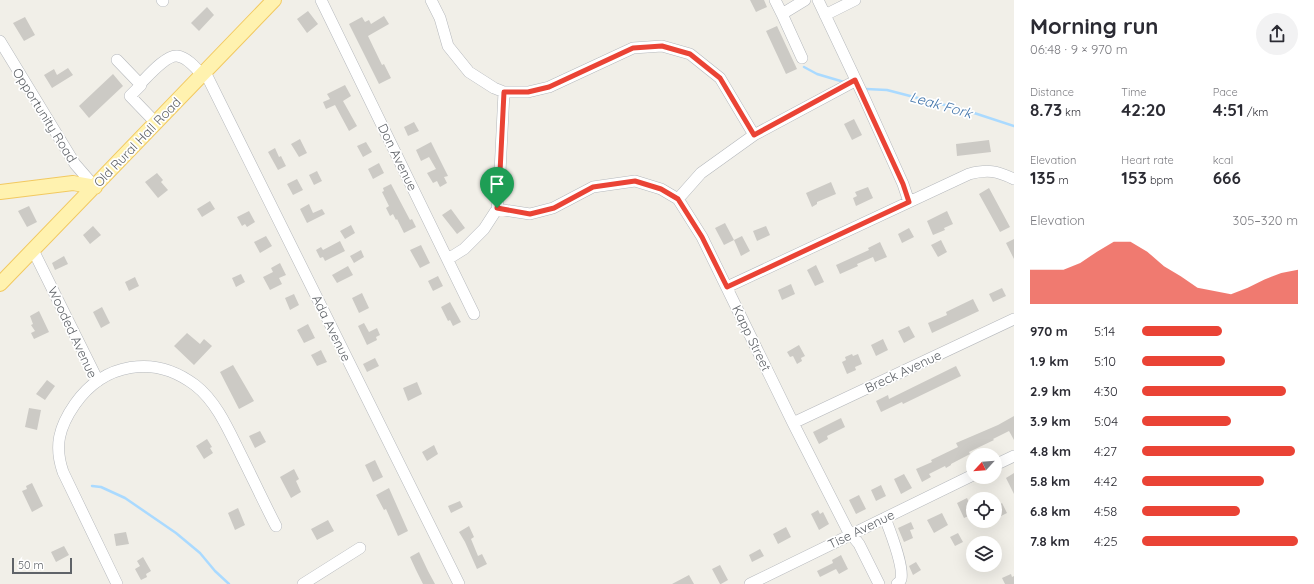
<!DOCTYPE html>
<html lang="en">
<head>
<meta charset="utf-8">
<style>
	:root { --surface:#fff; --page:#f2f2f3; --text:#2b2b33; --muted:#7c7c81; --accent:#ea4335 }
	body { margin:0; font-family:Quicksand,sans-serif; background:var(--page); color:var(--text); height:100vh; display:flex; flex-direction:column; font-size:15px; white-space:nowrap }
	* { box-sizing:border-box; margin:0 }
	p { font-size:13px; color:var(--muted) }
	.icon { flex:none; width:22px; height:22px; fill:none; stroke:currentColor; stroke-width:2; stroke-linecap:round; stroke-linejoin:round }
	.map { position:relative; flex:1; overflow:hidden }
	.sheet { display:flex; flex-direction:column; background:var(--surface); width:300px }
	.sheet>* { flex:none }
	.needle { width:26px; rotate:244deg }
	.buttons { position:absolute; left:966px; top:448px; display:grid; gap:8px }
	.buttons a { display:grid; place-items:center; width:36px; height:36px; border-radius:50%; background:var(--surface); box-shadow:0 4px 16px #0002; font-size:20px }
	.scale { position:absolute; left:12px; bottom:10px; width:60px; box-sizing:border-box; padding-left:4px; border:2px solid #5f6368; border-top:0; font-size:11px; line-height:14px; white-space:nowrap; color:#5f6368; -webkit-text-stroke:3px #fff; paint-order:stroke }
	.pin { position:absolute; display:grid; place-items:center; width:34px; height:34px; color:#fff; margin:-41px -17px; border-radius:50% 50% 50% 0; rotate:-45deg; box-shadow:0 0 4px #0007 }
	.pin .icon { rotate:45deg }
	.round { display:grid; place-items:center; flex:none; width:42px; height:42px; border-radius:21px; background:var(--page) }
	.summary { display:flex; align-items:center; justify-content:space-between; height:68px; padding:0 16px }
	h1 { font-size:22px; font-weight:700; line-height:30px }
	.stats { display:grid; grid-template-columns:repeat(3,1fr); gap:6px; height:68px; padding:4px 16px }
	.stats div { display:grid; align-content:center }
	.stats b { font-size:17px; font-weight:700 }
	.stats small { font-size:11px; font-weight:400 }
	.stats p { font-size:11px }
	.chart { height:112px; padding:8px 16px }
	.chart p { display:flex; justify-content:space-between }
	.chart svg { width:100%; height:72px; margin-top:4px; fill:var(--accent); opacity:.7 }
	ul { padding:0 16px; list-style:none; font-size:13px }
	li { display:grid; grid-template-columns:64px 48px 1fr; align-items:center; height:30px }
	li i { height:10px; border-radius:5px; background:var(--accent) }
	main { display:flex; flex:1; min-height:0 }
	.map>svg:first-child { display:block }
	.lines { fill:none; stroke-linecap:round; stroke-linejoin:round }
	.stream { stroke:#aadaff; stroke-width:2.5 }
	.building { fill:#cccac5 }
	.minor-casing { stroke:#b5b8bc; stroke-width:12 }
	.major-casing { stroke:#f2c960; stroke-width:16 }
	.minor { stroke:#fff; stroke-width:11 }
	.major { stroke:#fff2af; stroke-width:14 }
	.route-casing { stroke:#fff; stroke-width:8 }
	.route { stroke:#ea4335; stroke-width:5 }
	.labels { text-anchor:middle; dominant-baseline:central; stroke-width:3.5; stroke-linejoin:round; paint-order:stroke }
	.street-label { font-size:13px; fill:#5f6368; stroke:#fff }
	.water-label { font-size:14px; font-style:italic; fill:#4174aa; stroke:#fff }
</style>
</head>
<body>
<main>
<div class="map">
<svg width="1014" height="584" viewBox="0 0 1014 584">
	<rect width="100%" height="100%" fill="#f1efe8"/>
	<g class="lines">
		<!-- stream -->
		<path class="stream" d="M804,67L817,74L844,82
			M866,89L887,90L968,111L1014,126
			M92,486L101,487L125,498L176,533L200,553L215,571L229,584"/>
	</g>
	<!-- building -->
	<path class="building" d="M750,0H764L767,7L756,12Z
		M207,7L214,15L199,31L191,23Z
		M308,11L318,24L307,33L297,19Z
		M384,16L389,24L368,36L382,65L384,64L391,78L379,84L349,24L362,17L365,22L369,20L371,24Z
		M25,17L35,35L24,41L13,23Z
		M777,26L797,69L786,74L766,31Z
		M68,68L73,75L52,88L44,75L54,69L57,75Z
		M113,74L123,86L89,118L79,106Z
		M345,85L351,96L343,101L357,126L349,131L335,105L326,109L323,102L330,99L327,94Z
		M854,119L862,135L852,140L844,124Z
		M414,122L419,131L408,136L404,127Z
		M300,139L307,153L299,157L291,144Z
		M989,140L991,152L957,156L956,144Z
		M366,142L372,152L363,157L357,146Z
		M431,142L448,176L444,177L447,183L440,187L437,181L433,183L427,173L436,169L429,157L421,161L416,150Z
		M275,148L279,157L281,156L286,166L278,170L268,152Z
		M379,163L384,173L373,179L368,169Z
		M317,171L322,181L314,185L309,175Z
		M157,173L163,180L161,182L168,190L158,198L145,182Z
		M297,179L303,190L293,195L287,184Z
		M831,182L836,194L817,202V204L812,207L806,193Z
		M391,184L410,220L412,219L416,227L404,233L397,219L396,220L393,214L390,216L386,208L389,206L382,192L384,191L383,188Z
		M868,187L873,198L856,206L853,198L857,196L855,192Z
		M989,188L1010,227L1000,232L979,194Z
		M210,201L215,209L202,217L197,209Z
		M309,204L313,213L322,209L325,214L307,223L300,209Z
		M29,206L37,222L27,227L18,211Z
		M451,209L465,228L457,234L442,215Z
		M249,211L255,222L247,227L245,224L242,226L237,217Z
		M947,211L953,224L944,228L945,230L933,235L927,221Z
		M725,223L734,240L724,245L715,228Z
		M351,225L355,233L345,239L340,231Z
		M93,226L101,235L90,244L83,235Z
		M766,226L770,235L757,241L753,231Z
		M909,228L914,237L902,243L898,234Z
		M266,236L272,246L260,253L254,242Z
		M742,236L750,251L741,256L734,240Z
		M1014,239V259L1006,243Z
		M941,240L947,252L938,257L931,245Z
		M340,241L345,251L325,261L323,257L320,258L316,250L321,247L323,250Z
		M880,242L887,257L875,262L873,257L857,264L858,266L840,274L836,265L869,250L868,248Z
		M421,245L430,263L420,268L410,250Z
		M361,250L364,257L354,263L350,256Z
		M64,256L68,264L55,270L52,263Z
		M280,263L286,275L279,278L282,284L270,290L263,277L273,272L271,268Z
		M816,265L824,282L815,286L807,270Z
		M348,266L353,275L337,283L332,275Z
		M241,274L245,282L236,287L232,278Z
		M438,276L443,286L433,291L428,281Z
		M135,277L139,286L129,291L125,282Z
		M791,284L795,294L782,300L778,290Z
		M1002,288L1006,296L993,302L989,294Z
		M362,293L369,308L359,313L352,298Z
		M294,294L299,305L290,310L285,298Z
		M973,299L979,311L932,333L928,323L947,315L946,312Z
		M450,302L461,322L453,326L450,320L448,321L441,307Z
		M102,307L110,323L101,328L93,312Z
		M39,311L49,332L34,339L31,333L35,331L31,325L33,324L30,316Z
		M364,323L369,332L377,328L380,335L376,337L377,340L367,345L358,326Z
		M308,324L315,338L304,343L297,330Z
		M909,326L915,337L904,343L898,331Z
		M187,333L200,344L204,339L212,346L194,365L174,346Z
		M883,339L888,350L876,356L871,345Z
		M799,345L805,356L801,358L802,361L797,364L793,356L790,357L787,352Z
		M321,350L327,362L317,366L311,355Z
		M852,354L853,356L858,354L862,364L855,367L856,370L847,374L842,362L846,360L845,357Z
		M375,358L379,366L367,372L363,364Z
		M233,365L254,401L239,409L220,372Z
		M956,366L961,376L903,404L902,402L881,412L876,401L888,395L889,399Z
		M47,380L55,386L45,400L36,394Z
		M417,382L422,394L408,401L403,388Z
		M29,408L41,410L37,430L25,427Z
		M1014,416V440L1009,431L993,439L994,440L969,452L970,454L951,464V465L946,468L945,466L929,474L931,477L922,482L916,469L932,462L931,460L958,447L956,443L998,425Z
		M841,418L845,427L827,436L828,439L819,444L813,432Z
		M260,431L266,442L255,448L249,436Z
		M207,439L212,447L210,448L213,453L204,459L196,446Z
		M434,445L438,454L427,461L422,452Z
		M375,460L383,477L373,482L365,465Z
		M294,469L299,479L296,481L301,492L291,498L280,477Z
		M1014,473V494L1006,478Z
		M904,474L912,488L901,494L894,479Z
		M32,483L43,506L32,512L22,491L27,489L26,486Z
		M881,485L886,496L876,501L871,490Z
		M389,488L408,531L398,536L386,509L384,510L376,495Z
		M859,495L866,509L856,514L849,500Z
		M967,498L973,511V514L964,518L957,503Z
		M460,501L463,507L451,513L448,506Z
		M1002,503L1007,513L995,519V507Z
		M238,508L245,525L235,530L228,513Z
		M818,510L820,514L823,512L829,524L819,530L811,514Z
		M942,513L948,525L934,533L927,520Z
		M328,520L334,531L317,540L311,529Z
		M911,522L914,529L910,530L913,538L904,542L898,528Z
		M469,526L474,537L471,539L478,556L482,554L487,564L477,569L465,542L459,532Z
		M786,527L791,537L778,544L773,534Z
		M126,532L129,544L116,546L114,534Z
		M958,533L963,542L955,546L950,537Z
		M64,546L69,555L56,562L51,552Z
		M760,549L764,556L752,562L749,555Z
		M419,552L428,571L435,584H423L416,570L410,557Z
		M841,555L848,569L839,574L836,569L820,577L817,571L833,563L832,560Z
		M143,557L151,571L146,574L147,577L141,580L135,569L140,566L137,561Z
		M916,562L921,570L913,575L909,566Z
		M720,565L728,580L721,584H720L712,569Z
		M1011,574L1012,577L1014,576V584H1005L1002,578Z
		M689,575L694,584H672Z"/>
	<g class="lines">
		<defs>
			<path id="minor" d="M162,0L163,1
				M321,0L474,314
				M431,0L440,18L448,46L469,72L494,88L504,92H528L549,87L633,48L662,46L690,54L720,78L754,135
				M775,0L782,14L805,0
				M818,0L863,95L903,184L909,202
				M782,14L802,58
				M825,15L855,0
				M0,41L75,164L95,187
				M117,60L141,85L130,96L156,123
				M205,72L459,584
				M140,84C148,76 166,55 177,56C187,57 196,68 202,75
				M678,199L701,173L754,135L855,81
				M497,209L530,214L553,208L593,187L635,181L661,189L678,199L702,237L793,423L847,529L859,544L879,584
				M33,250L98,381
				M448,259L464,249L484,229L497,209L499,192L504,92
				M727,287L969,174C988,169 997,171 1014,179
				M793,423L1014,319
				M995,465L1014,456
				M885,518C890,531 904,566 901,579C900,582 899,582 897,584
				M117,584L63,472C54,446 59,427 75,404C104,363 154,354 195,385C217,402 229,431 241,455C253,479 264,503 276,526
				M303,584L360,548
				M750,584L973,475"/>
			<path id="major" d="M0,192L73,183L95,187
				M0,284L274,0"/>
		</defs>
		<!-- minor casing -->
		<use href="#minor" class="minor-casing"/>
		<!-- major casing -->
		<use href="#major" class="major-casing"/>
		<!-- minor -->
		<use href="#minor" class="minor"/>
		<!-- major -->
		<use href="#major" class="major"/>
	</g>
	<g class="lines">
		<defs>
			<path id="route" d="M662,46L690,54L720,78L754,135L855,80L903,184L909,202L727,287L702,237L678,199L661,189L635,181L593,187L554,208L530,214L497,208L499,192L504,92H528L549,87L633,48Z"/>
		</defs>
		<!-- route casing -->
		<use href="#route" class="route-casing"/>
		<!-- route -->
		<use href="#route" class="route"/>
	</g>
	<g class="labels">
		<!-- street labels -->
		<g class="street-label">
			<text transform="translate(45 115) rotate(58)">Opportunity Road</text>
			<text transform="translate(137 142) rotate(-46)">Old Rural Hall Road</text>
			<text transform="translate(398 157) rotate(64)">Don Avenue</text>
			<text transform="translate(332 328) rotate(64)">Ada Avenue</text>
			<text transform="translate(73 332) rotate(65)">Wooded Avenue</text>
			<text transform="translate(752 338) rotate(64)">Kapp Street</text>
			<text transform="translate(903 371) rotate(-25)">Breck Avenue</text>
			<text transform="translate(861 529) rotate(-26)">Tise Avenue</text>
		</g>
		<!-- water labels -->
		<g class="water-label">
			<text transform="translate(941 105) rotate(16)">Leak Fork</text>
		</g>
	</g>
</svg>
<div class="buttons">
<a><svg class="needle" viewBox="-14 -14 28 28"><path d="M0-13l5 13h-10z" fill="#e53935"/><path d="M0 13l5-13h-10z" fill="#7c7c81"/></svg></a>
<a><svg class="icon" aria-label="locate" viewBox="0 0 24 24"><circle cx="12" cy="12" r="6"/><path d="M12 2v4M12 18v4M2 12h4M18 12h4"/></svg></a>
<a><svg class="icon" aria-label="layers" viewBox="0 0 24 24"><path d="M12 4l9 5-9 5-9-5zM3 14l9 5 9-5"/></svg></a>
</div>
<div class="scale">50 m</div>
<div class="pin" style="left:497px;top:208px;background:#1e9e55"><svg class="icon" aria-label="arrive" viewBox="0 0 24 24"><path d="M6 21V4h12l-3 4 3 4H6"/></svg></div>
</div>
<section class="sheet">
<div class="summary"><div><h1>Morning run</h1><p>06:48 · 9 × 970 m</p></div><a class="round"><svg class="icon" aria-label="share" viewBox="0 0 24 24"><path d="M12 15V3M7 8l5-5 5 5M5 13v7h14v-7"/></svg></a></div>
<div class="stats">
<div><p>Distance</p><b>8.73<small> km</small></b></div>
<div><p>Time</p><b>42:20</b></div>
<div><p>Pace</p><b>4:51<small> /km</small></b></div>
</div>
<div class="stats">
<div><p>Elevation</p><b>135<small> m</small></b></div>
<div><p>Heart rate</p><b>153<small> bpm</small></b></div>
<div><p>kcal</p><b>666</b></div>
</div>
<div class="chart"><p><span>Elevation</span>305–320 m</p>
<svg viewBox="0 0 160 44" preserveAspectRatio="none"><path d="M0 44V23L10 23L20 23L30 19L40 12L50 6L60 6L70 12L80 21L90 27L100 34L110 36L120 38L130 34L140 29L150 25L160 23V44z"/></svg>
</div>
<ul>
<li><b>970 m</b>5:14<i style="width:51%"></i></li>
<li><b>1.9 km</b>5:10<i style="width:53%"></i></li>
<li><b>2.9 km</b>4:30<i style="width:92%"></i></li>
<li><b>3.9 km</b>5:04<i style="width:57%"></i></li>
<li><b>4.8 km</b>4:27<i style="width:98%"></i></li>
<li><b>5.8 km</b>4:42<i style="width:78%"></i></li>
<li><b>6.8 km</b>4:58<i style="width:63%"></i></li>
<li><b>7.8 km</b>4:25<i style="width:100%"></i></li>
</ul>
</section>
</main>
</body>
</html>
